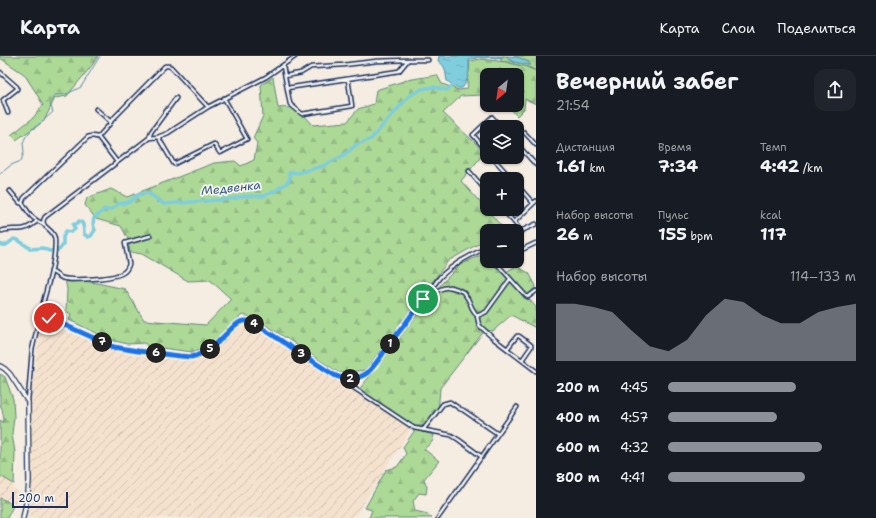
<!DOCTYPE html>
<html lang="ru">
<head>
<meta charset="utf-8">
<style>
	:root { --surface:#171b24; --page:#20242c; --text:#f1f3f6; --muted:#9ea1a6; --line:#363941; --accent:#8c9099 }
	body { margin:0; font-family:"Shantell Sans",sans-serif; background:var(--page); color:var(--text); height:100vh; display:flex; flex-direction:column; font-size:15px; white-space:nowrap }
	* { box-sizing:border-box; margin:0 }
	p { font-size:13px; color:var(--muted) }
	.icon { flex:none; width:22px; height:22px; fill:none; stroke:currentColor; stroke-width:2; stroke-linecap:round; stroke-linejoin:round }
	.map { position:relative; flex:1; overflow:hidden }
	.sheet { display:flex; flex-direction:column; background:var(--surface); width:340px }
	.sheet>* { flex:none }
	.needle { width:26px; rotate:209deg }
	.buttons { position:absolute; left:480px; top:12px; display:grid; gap:8px }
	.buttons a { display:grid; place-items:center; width:44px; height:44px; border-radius:8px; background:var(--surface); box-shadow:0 1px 3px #0004; font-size:20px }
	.scale { position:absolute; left:12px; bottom:10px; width:56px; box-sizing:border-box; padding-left:4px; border:2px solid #1b2f5e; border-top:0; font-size:11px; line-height:14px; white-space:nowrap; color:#1b2f5e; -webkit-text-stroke:3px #f6f6f2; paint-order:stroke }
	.pin { position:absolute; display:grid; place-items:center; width:34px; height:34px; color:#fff; margin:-17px; border:2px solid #fff; border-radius:50%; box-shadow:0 1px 4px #0007 }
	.km { position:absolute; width:20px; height:20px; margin:-10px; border-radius:50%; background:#222; color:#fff; font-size:11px; line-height:20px; text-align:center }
	.round { display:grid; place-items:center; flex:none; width:42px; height:42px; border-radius:12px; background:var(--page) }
	.summary { display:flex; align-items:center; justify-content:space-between; height:68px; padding:0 20px }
	h1 { font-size:22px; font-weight:700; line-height:30px }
	.metrics { display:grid; grid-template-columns:repeat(3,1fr); gap:6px; height:68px; padding:4px 20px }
	.metrics div { display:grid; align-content:center }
	.metrics b { font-size:17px; font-weight:700 }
	.metrics small { font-size:11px; font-weight:400 }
	.metrics p { font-size:11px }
	.chart { height:112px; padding:8px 20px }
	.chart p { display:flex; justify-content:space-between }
	.chart svg { width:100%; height:72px; margin-top:4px; fill:var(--accent); opacity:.7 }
	ul { padding:0 20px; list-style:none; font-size:13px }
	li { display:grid; grid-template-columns:64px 48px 1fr; align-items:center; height:30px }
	li i { height:10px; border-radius:5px; background:var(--accent) }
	header { display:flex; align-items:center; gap:24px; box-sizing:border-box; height:56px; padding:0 20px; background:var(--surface); border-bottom:1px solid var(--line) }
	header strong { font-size:19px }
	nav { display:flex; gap:22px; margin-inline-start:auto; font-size:14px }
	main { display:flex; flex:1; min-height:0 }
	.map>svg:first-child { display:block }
	.industrial { fill:url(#industrial-furrows) }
	.grass { fill:url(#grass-tufts); stroke:#64847a }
	.forest { fill:url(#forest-firs); stroke:#64847a }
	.water { fill:url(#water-ripples); stroke:#578eaa }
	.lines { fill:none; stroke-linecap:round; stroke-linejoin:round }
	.stream { stroke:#578eaa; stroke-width:1 }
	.river { stroke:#7fcddd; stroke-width:3.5 }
	.minor-casing { stroke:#1b2f5e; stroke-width:5.5 }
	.major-casing { stroke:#1b2f5e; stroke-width:6 }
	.minor { stroke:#f6f6f2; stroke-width:2.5 }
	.major { stroke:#f6f6f2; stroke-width:3.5 }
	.route-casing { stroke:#fff; stroke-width:8 }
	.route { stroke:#1a73e8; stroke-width:5 }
	.labels { text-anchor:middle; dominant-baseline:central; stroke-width:3.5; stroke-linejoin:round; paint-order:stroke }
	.water-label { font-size:12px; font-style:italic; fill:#34567e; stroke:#f6f6f2 }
</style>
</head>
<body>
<header>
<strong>Карта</strong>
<nav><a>Карта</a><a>Слои</a><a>Поделиться</a></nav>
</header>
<main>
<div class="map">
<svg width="536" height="462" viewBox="0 0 536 462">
	<defs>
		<pattern id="industrial-furrows" width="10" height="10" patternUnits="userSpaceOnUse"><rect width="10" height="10" fill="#f4e2ce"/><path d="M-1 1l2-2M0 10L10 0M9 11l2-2" fill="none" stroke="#d1c2b3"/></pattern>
		<pattern id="grass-tufts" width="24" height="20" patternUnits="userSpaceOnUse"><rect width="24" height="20" fill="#add997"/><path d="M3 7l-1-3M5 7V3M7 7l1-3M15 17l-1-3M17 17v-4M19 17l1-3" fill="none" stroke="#94bb85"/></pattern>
		<pattern id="forest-firs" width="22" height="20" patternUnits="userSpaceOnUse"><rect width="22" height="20" fill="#add997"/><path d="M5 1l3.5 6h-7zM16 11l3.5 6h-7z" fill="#94bb85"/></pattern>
		<pattern id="water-ripples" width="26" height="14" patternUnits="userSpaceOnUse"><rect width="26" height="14" fill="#7fcddd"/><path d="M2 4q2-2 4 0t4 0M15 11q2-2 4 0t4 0" fill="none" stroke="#6db0c0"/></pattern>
	</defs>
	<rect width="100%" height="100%" fill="#f5ede2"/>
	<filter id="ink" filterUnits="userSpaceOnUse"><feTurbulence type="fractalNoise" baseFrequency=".025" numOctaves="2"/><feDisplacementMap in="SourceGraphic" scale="8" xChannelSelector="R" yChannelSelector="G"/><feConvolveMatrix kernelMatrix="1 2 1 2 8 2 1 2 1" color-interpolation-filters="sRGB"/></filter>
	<g filter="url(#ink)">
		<!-- industrial -->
		<path class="industrial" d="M43,263H46L109,291L154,299L189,302L199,301L215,294L240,269L247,267L252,268L412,372L354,462H28L31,438L29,353L41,265Z
			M0,420L14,429L13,432L22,438L17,448L8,443L7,445L0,441Z"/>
		<!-- grass -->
		<path class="grass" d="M504,0H507L510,5L529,9V6L513,0H536V15L531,12L501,5V1Z"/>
		<!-- forest -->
		<path class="forest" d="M0,0H98L93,8L67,40L55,42L44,65L16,84L11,79L33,62L43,49L35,35L24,18L0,2Z
			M481,3L506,6L521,10H524L536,15V48L525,43L524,53L517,60L510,52H505L499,49H517V19H487V42L482,39L461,40L443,57L485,96L461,125L505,174L503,175H487V183L448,205L366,314L339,317L255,262L242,259L215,285L201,293L191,296L147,290L145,287L127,288L111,284L69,264L71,258L66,255L67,233L65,223L92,226L125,233L144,264L206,269L231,243L210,224L188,225L142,198L130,196L128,183L121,170L96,163L85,149L87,142L111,133L127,141L214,107L235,105L241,110L254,104L257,87L253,82L263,60L261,29L273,21L278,52L297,51L313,69L347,66L358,53L374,48L376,34L407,24L437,19L442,28L459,34L467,33C468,31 467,29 467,26C467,19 471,14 469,6L475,4Z
			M487,196V205H496L506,216L516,210L529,217L536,230L527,241L536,251V272L511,259L493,275L485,274L440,332L438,358L426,369L412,371L358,335L442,227L460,209Z
			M0,318L5,321L13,343L14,361L12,378L15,396L14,428L0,420V364L3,366L4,364L2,352L0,350Z
			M415,374L434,379L432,386L424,393L439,405L424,423L427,431L426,438L419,437L413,445L415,455L428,458L432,462H369L372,454L365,452L386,414L397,411L406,398L403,391Z
			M0,442L7,445L13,450L7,462H0Z"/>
		<!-- water -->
		<path class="water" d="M439,0H504L503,1L495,2L491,1L483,2L479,1L469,4C469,7 469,9 469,11C469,18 467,27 462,32H458L447,25C445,16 447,11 438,5Z
			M507,0C515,0 526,3 531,9H529L514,6L508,3Z"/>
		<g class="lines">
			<!-- stream -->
			<path class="stream" d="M0,118L11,109L21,105L24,96L23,87L25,82L32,73L35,72L53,56L50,48L54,39L67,38L81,31L100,0"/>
			<!-- river -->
			<path class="river" d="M0,188C6,192 9,186 14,183L18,184L31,193L43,192L49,195L59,194L63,189V181L66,175L71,176L75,173L73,169L74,168H77L79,165C84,166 84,173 84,178L88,181L91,180L95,174L93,168L94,162L104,154L112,153L118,148L129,146L138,139L148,137L164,148L231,143L245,140H264L275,135L288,126L290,122L289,117L292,116L298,117L323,110L344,99L356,89L371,83L409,40L422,33L433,31L447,34L453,29L455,25"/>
			<defs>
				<path id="minor" d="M283,10L287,32L399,15L408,4H428
					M0,16L17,31V33L3,44L8,57
					M285,20L301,17L311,11L343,9L377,5L407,4
					M287,32L290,48L302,58L352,50L348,23
					M96,53L111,66
					M524,76L536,89
					M158,81L174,108L214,88L220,97L247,83L224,42
					M149,82L151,76L176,42
					M517,88L536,109
					M487,95L473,79L492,61L501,71
					M492,101L512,123
					M117,106L98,81L109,69L111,65L165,10H169L171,11L208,51
					M469,115L487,136
					M517,129L533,147
					M10,135L20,147H22
					M502,153L514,166L521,175
					M514,166L536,145
					M44,168C32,164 29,157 22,147L24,142L88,81L92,80L97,81
					M2,175C9,172 15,174 22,173C27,173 32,169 36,166
					M517,177L536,168
					M517,196L536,187
					M497,208L526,240L528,241L536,235
					M51,215C54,217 58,220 62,222C72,225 116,223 124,216C127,214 128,211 129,208L125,187L150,180
					M430,233L433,235H436L444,232L450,231L457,233L463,236L468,243L472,252L477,260L479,269L482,272L494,283L536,315
					M477,260L486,256L510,223
					M41,261L46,260L114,291L138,295L180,300L192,301L198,299L209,293L218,286L234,270L240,266L244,265H251L334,319C344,324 357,324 366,317C370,314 374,309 377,305L440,221C454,207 470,200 487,191
					M507,293L517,280H519L531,289V291L522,304
					M344,323L348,328L414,372L451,379L459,384L482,401
					M28,345L32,294L39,264L41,261V255C46,233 55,210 55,187C55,184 55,181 53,178C50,172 39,170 45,161L149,82L158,81L168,77L208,51L266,21L296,0
					M423,374L443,348L450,346L460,353L463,354L498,378
					M438,462L517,351"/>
				<path id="major" d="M0,310L5,313L10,318L28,346L29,425L28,437L23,462"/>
			</defs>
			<!-- minor casing -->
			<use href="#minor" class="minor-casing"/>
			<!-- major casing -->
			<use href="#major" class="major-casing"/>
			<!-- minor -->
			<use href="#minor" class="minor"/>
			<!-- major -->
			<use href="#major" class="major"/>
		</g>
	</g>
	<g class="lines" filter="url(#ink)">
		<defs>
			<path id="route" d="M49,262L114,291L138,295L180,300L192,301L198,299L210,293L218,286L234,270L240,266L244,265H251L334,319C344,324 358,324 367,317C375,310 382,299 388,290C400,275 412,259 423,243"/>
		</defs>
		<!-- route casing -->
		<use href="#route" class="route-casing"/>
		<!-- route -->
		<use href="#route" class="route"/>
	</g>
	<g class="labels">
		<!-- water labels -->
		<g class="water-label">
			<text transform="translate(231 132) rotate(-6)">Медвенка</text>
		</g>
	</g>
</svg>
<div class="buttons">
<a><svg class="needle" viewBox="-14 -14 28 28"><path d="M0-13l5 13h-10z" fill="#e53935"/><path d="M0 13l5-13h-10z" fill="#9ea1a6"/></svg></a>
<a><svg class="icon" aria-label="layers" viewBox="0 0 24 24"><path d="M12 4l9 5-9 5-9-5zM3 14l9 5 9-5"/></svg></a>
<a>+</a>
<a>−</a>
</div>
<div class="scale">200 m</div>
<div class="pin" style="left:423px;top:243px;background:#1e9e55"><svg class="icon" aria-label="arrive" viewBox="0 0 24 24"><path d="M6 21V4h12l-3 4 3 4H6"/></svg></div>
<div class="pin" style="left:49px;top:262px;background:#d93025"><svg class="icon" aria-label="check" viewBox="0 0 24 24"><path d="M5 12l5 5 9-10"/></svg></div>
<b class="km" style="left:390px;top:288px">1</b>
<b class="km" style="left:350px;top:323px">2</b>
<b class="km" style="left:301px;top:298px">3</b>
<b class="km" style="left:254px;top:268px">4</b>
<b class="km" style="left:210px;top:293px">5</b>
<b class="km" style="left:156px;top:297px">6</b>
<b class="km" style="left:102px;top:286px">7</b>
</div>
<section class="sheet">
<div class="summary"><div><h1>Вечерний забег</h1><p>21:54</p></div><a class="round"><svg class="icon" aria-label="share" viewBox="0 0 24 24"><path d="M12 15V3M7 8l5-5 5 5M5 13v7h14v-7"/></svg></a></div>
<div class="metrics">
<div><p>Дистанция</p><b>1.61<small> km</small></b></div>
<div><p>Время</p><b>7:34</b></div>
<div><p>Темп</p><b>4:42<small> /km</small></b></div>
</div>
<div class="metrics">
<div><p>Набор высоты</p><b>26<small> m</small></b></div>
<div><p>Пульс</p><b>155<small> bpm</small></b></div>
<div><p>kcal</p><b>117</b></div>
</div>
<div class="chart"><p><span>Набор высоты</span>114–133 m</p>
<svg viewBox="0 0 160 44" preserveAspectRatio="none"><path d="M0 44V9L10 9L20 11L30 14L40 25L50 35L60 38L70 31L80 16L90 6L100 8L110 16L120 21L130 21L140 14L150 11L160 9V44z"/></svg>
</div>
<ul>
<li><b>200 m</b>4:45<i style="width:68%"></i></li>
<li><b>400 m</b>4:57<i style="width:58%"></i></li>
<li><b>600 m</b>4:32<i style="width:82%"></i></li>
<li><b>800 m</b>4:41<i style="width:73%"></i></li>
</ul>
</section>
</main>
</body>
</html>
